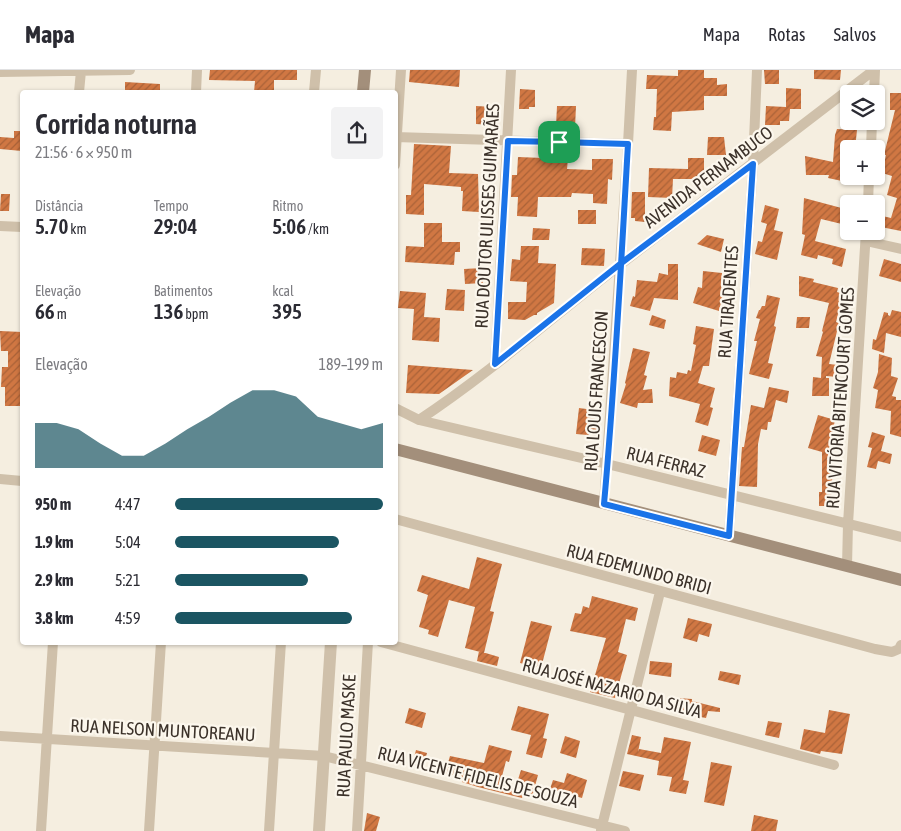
<!DOCTYPE html>
<html lang="pt">
<head>
<meta charset="utf-8">
<style>
	:root { --surface:#fff; --page:#f2f2f3; --text:#2b2b33; --muted:#7c7c81; --line:#e1e1e2; --accent:#1b5562 }
	body { margin:0; font-family:"Asap Condensed",sans-serif; background:var(--page); color:var(--text); height:100vh; display:flex; flex-direction:column; font-size:19px; white-space:nowrap }
	* { box-sizing:border-box; margin:0 }
	p { font-size:16px; color:var(--muted) }
	.icon { flex:none; width:28px; height:28px; fill:none; stroke:currentColor; stroke-width:2; stroke-linecap:round; stroke-linejoin:round }
	.map { position:relative; flex:1; overflow:hidden }
	.drawer { position:absolute; left:20px; top:20px; width:378px; height:555px; display:flex; flex-direction:column; background:var(--surface); border-radius:5px; box-shadow:0 1px 4px #0004 }
	.drawer>* { flex:none }
	.fabs { position:absolute; left:840px; top:15px; display:grid; gap:10px }
	.fabs a { display:grid; place-items:center; width:45px; height:45px; border-radius:5px; background:var(--surface); box-shadow:0 1px 4px #0004; font-size:25px }
	.pin { position:absolute; display:grid; place-items:center; width:42px; height:42px; color:#fff; margin:-21px; border-radius:10px; box-shadow:0 2px 8px #0006 }
	.round { display:grid; place-items:center; flex:none; width:52px; height:52px; border-radius:5px; background:var(--page) }
	.headline { display:flex; align-items:center; justify-content:space-between; height:85px; padding:0 15px }
	h1 { font-size:28px; font-weight:600; line-height:38px }
	.metrics { display:grid; grid-template-columns:repeat(3,1fr); gap:8px; height:85px; padding:5px 15px }
	.metrics div { display:grid; align-content:center }
	.metrics b { font-size:21px; font-weight:600 }
	.metrics small { font-size:14px; font-weight:400 }
	.metrics p { font-size:14px }
	.chart { height:140px; padding:10px 15px }
	.chart p { display:flex; justify-content:space-between }
	.chart svg { width:100%; height:90px; margin-top:5px; fill:var(--accent); opacity:.7 }
	ul { padding:0 15px; list-style:none; font-size:16px }
	li { display:grid; grid-template-columns:80px 60px 1fr; align-items:center; height:38px }
	li i { height:12px; border-radius:6px; background:var(--accent) }
	header { display:flex; align-items:center; gap:30px; box-sizing:border-box; height:70px; padding:0 25px; background:var(--surface); border-bottom:1px solid var(--line) }
	header strong { font-size:24px }
	nav { display:flex; gap:28px; margin-inline-start:auto; font-size:18px }
	.map>svg:first-child { display:block }
	.building { fill:url(#building-hatch) }
	.lines { fill:none; stroke-linecap:round; stroke-linejoin:round }
	.minor { stroke:#cfc0aa; stroke-width:10 }
	.tertiary { stroke:#cfc0aa; stroke-width:12 }
	.secondary { stroke:#a38f7b; stroke-width:12 }
	.route-casing { stroke:#fff; stroke-width:10 }
	.route { stroke:#1a73e8; stroke-width:6 }
	.labels { text-anchor:middle; dominant-baseline:central; stroke-width:4.5; stroke-linejoin:round; paint-order:stroke }
	.street-label { font-size:18px; fill:#3c322a; stroke:#fcf7ed }
</style>
</head>
<body>
<header>
<strong>Mapa</strong>
<nav><a>Mapa</a><a>Rotas</a><a>Salvos</a></nav>
</header>
<div class="map">
<svg width="901" height="761" viewBox="0 0 901 761">
	<defs>
		<pattern id="building-hatch" width="6" height="6" patternUnits="userSpaceOnUse" patternTransform="scale(1.25)"><rect width="6" height="6" fill="#d07743"/><path d="M-1 1l2-2M0 6l6-6M5 7l2-2" fill="none" stroke="#aa6238"/></pattern>
	</defs>
	<rect width="100%" height="100%" fill="#f5eee0"/>
	<!-- building -->
	<path class="building" d="M210,0H297V10H274V22H254L255,11L209,10Z
		M410,0H460L459,17L409,12Z
		M678,0H704V8H717V15L727,14V26H704V40L672,42L671,61L653,60L654,47H656L657,19H646L647,5L678,6Z
		M764,0H779V14H765Z
		M814,0H841L840,10L814,9Z
		M125,12L160,14V22H125Z
		M786,18L801,19V39H790L789,51H780V55H765L766,36L786,37Z
		M520,19L535,20V37H529V39H519Z
		M890,23H901V161L876,156L878,145L891,148L897,128L887,125L892,106L882,103L886,85H884L895,40H890Z
		M476,36L493,37L492,55L476,54Z
		M557,36H576L575,58H560V56H556Z
		M837,59L857,60L855,79H849L842,111L828,108L829,105H806L805,86L833,92L835,65Z
		M14,61H22V81L0,79V67L14,68Z
		M708,67H724L726,85H707Z
		M414,74L451,76L449,103L478,104L479,142L462,141L463,121H461V117L424,114V145L406,144V125H411Z
		M518,87L568,89L567,99L592,100V89H613L612,110L608,109L607,134L593,133V124L572,123L571,127H538L537,147L517,146L518,127H511L512,105H517Z
		M688,88H704V109H673L672,128L648,127L649,98L688,99Z
		M632,122H645V152L635,151V148H631Z
		M1,124H10L9,141H0Z
		M804,128L849,140L846,155L821,149L815,171L846,179L842,197L832,194L833,189L818,185L817,189L801,185L805,165L802,164Z
		M765,135L779,139L774,160L783,162L777,190L755,184L758,171L762,172L767,154L761,152Z
		M578,140H596V154H578Z
		M424,153H442V172H460V182H455L454,195L405,192L406,176L424,177Z
		M533,158L550,159L549,170H532Z
		M707,165L724,169L721,182L697,174Z
		M521,176H539L538,193L556,194L554,233L537,243V245H534L525,250L508,249V232H526L527,212L510,211L512,189L520,190Z
		M582,178L605,179L604,196L581,195Z
		M884,189L901,194V212L879,206Z
		M668,194H678V230L654,228L650,241L630,236L633,226L635,227L637,210L657,212L659,203L668,205Z
		M482,198L483,213L465,214L464,199Z
		M703,201L722,203L721,223L723,224L719,241L693,233L698,217L702,218Z
		M799,206L814,209L813,212L838,218L837,222L843,224L836,252L839,253L829,294L838,295V307L826,306V308H829V326H812L813,307L821,308L822,287L816,286L823,262L822,261L829,233L799,226Z
		M447,219L465,220L464,241L445,240Z
		M400,221L426,223L424,247L440,248L439,272L412,270L414,239L398,238Z
		M767,225L780,228L774,256L776,257L768,293L773,294L769,309L749,304L757,271H754L760,249L756,248L759,240H760L762,236H765Z
		M892,240L901,242V267L886,263L884,283L872,279L873,269L876,270L884,242L888,243V245L890,246Z
		M652,245L666,250L664,259L649,255Z
		M797,247H810L809,258H796Z
		M696,256L714,259L709,296H703L698,313L715,318L710,337L713,338L708,356L695,352L700,334L669,326L670,307L676,308L677,302L687,304L688,300L691,301L696,275L693,274Z
		M0,261L22,262V336H5V317H1L2,297H8V281H1Z
		M633,278L650,282L644,305L647,306L643,320L652,319L653,333H638L637,338L620,333L626,314L625,313Z
		M879,284L892,288L891,306L898,308L892,326L896,327V330H901V367L890,364L891,341L875,338L878,320L873,318L878,302Z
		M408,295L473,300L439,324L406,323Z
		M769,317L789,321L787,333L776,330L771,352H768L767,360L761,359L758,374L757,417L739,416L742,377H744L751,335L764,338Z
		M579,338L601,341L599,366L576,364Z
		M818,345L835,350L827,390H833L831,436H819V422H822V382L808,378Z
		M872,362L885,366L881,381L892,384L890,394L878,391L876,399L867,397L872,378L868,377Z
		M702,365L720,370L716,386L698,381Z
		M477,487L502,494L490,541L494,542L484,583L465,578L475,537L449,530L438,567L428,564L429,560L419,557L428,525L417,521L422,505L469,519Z
		M592,526L638,538L635,551L626,549L618,582L627,585L615,628L590,622L606,568L570,561L575,543L581,544L583,536L589,538Z
		M688,548L712,554L709,567L699,564L697,572L683,568Z
		M531,551L552,556L541,598L520,593Z
		M479,581L499,587L497,596L477,591Z
		M650,591L672,593L671,607L649,604Z
		M720,601L741,605L739,615L718,610Z
		M677,628L692,629V631L720,638V642L708,641L706,648L695,646L697,641L677,640Z
		M518,636L549,644L543,668L547,669L542,688L526,684L531,665L511,660Z
		M409,638L426,643L422,658L405,653Z
		M829,640L850,644L842,684L821,681L820,684L800,679L804,659L825,663Z
		M768,651L782,653L779,668L765,665Z
		M632,665L641,667L638,682L639,679L661,683L664,667L691,672L683,710L689,711L686,724L669,721L672,707L657,705L659,691L627,684Z
		M565,666L580,671L576,688L560,683Z
		M489,675L512,681L509,692L506,691L500,714L515,719L521,700L538,705L532,727L523,725L522,728L478,717L462,712L464,708L445,703L450,686L484,693Z
		M416,680L427,683L423,698L412,695Z
		M711,692L732,696L724,736L704,732Z
		M623,701L644,705L640,721L619,716Z
		M567,703L587,710L582,728L550,719L553,710L564,713Z
		M367,743L380,747L376,761H364Z
		M754,745L778,750L776,761H751Z"/>
	<g class="lines">
		<!-- minor -->
		<path class="minor" d="M0,2L130,0
			M79,22L81,1
			M196,22L197,0
			M314,22L316,0
			M874,24L875,0
			M395,67L628,74
			M871,79L872,51
			M395,95L401,0
			M868,134L869,106
			M0,156L22,157
			M866,171L901,179
			M495,294L511,0
			M395,338L419,350L607,394L901,467
			M419,350C490,303 554,246 621,194C705,129 790,65 874,0
			M0,409L22,411
			M604,434L628,74L632,0
			M395,449L875,579L892,582L899,579L901,575
			M729,466L753,94L757,0
			M847,496L848,454L866,161
			M381,572L834,695
			M0,666L324,686L625,761
			M601,760L660,522
			M41,761L53,572
			M149,761L161,572
			M269,761L281,572
			M357,761L368,572"/>
		<!-- tertiary -->
		<path class="tertiary" d="M319,761L331,572"/>
		<!-- secondary -->
		<path class="secondary" d="M363,22L365,0
			M395,379L901,510"/>
	</g>
	<g class="lines">
		<defs>
			<path id="route" d="M559,72L628,74C621,194 615,314 604,434L729,466L753,94L620,194L495,294L508,71L559,72"/>
		</defs>
		<!-- route casing -->
		<use href="#route" class="route-casing"/>
		<!-- route -->
		<use href="#route" class="route"/>
	</g>
	<g class="labels">
		<!-- street labels -->
		<g class="street-label">
			<text transform="translate(708 107) rotate(-37)">AVENIDA PERNAMBUCO</text>
			<text transform="translate(487 146) rotate(-87)">RUA DOUTOR ULISSES GUIMARÃES</text>
			<text transform="translate(728 232) rotate(-86)">RUA TIRADENTES</text>
			<text transform="translate(596 321) rotate(-86)">RUA LOUIS FRANCESCON</text>
			<text transform="translate(840 328) rotate(-86)">RUA VITÓRIA BITENCOURT GOMES</text>
			<text transform="translate(666 392) rotate(14)">RUA FERRAZ</text>
			<text transform="translate(639 499) rotate(15)">RUA EDEMUNDO BRIDI</text>
			<text transform="translate(612 618) rotate(15)">RUA JOSÉ NAZARIO DA SILVA</text>
			<text transform="translate(163 660) rotate(3)">RUA NELSON MUNTOREANU</text>
			<text transform="translate(346 666) rotate(-87)">RUA PAULO MASKE</text>
			<text transform="translate(478 707) rotate(14)">RUA VICENTE FIDELIS DE SOUZA</text>
		</g>
	</g>
</svg>
<div class="fabs">
<a><svg class="icon" aria-label="layers" viewBox="0 0 24 24"><path d="M12 4l9 5-9 5-9-5zM3 14l9 5 9-5"/></svg></a>
<a>+</a>
<a>−</a>
</div>
<div class="pin" style="left:559px;top:72px;background:#1e9e55"><svg class="icon" aria-label="arrive" viewBox="0 0 24 24"><path d="M6 21V4h12l-3 4 3 4H6"/></svg></div>
<section class="drawer">
<div class="headline"><div><h1>Corrida noturna</h1><p>21:56 · 6 × 950 m</p></div><a class="round"><svg class="icon" aria-label="share" viewBox="0 0 24 24"><path d="M12 15V3M7 8l5-5 5 5M5 13v7h14v-7"/></svg></a></div>
<div class="metrics">
<div><p>Distância</p><b>5.70<small> km</small></b></div>
<div><p>Tempo</p><b>29:04</b></div>
<div><p>Ritmo</p><b>5:06<small> /km</small></b></div>
</div>
<div class="metrics">
<div><p>Elevação</p><b>66<small> m</small></b></div>
<div><p>Batimentos</p><b>136<small> bpm</small></b></div>
<div><p>kcal</p><b>395</b></div>
</div>
<div class="chart"><p><span>Elevação</span>189–199 m</p>
<svg viewBox="0 0 160 44" preserveAspectRatio="none"><path d="M0 44V22L10 22L20 25L30 32L40 38L50 38L60 32L70 25L80 19L90 12L100 6L110 6L120 9L130 19L140 22L150 25L160 22V44z"/></svg>
</div>
<ul>
<li><b>950 m</b>4:47<i style="width:100%"></i></li>
<li><b>1.9 km</b>5:04<i style="width:79%"></i></li>
<li><b>2.9 km</b>5:21<i style="width:64%"></i></li>
<li><b>3.8 km</b>4:59<i style="width:85%"></i></li>
</ul>
</section>
</div>
</body>
</html>
